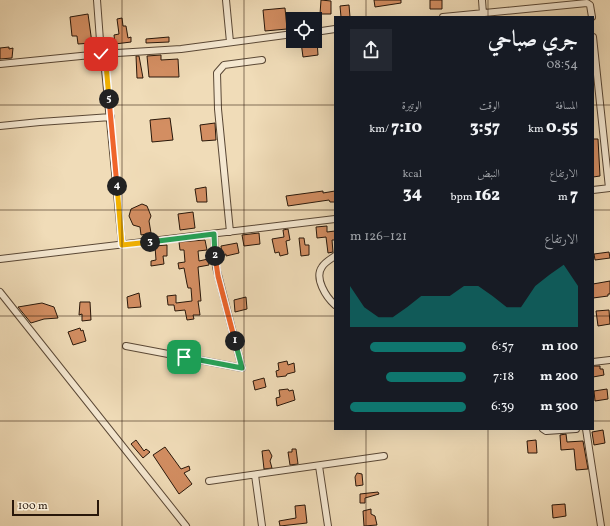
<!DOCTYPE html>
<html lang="ar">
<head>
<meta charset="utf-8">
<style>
	:root { --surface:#171b24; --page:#242831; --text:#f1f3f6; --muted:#9ea1a6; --accent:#0f766e }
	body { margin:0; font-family:Vollkorn,Amiri,serif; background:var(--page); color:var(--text); direction:rtl; height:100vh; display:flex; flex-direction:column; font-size:15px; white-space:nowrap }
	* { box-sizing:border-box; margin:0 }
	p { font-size:13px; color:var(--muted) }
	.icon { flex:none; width:22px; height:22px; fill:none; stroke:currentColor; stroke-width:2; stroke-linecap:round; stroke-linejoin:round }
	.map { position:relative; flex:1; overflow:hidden; direction:ltr }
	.side { position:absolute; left:334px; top:16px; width:260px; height:414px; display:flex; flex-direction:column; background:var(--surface); border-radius:0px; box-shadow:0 4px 16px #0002; direction:rtl }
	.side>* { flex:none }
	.controls { position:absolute; left:286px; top:12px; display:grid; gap:8px }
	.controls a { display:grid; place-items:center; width:36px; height:36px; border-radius:0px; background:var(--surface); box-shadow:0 4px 16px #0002; font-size:20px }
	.scale { position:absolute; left:12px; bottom:10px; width:87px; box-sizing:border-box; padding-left:4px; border:2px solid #28170a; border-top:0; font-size:11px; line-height:14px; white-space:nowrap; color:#28170a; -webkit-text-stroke:3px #f5e8d1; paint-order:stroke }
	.pin { position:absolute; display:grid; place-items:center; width:34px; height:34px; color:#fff; margin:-17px; border-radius:8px; box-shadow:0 2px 6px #0006 }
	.km { position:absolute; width:20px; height:20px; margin:-10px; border-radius:50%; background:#222; color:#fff; font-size:11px; line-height:20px; text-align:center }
	.round { display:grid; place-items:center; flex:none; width:42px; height:42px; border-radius:0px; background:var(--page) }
	.overview { display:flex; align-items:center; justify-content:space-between; height:68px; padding:0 16px }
	h1 { font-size:22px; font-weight:800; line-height:30px }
	.stats { display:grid; grid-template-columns:repeat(3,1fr); gap:6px; height:68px; padding:4px 16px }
	.stats div { display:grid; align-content:center }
	.stats b { font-size:17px; font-weight:800 }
	.stats small { font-size:11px; font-weight:400 }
	.stats p { font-size:11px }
	.chart { height:112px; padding:8px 16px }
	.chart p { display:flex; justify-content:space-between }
	.chart svg { width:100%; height:72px; margin-top:4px; fill:var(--accent); opacity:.7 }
	ul { padding:0 16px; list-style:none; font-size:13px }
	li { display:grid; grid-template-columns:64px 48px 1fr; align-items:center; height:30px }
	li i { height:10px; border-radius:5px; background:var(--accent) }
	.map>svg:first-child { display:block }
	.building { fill:#d38e62; stroke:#28170a }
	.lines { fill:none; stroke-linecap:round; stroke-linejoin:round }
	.minor-casing { stroke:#5a4836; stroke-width:8 }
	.minor { stroke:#f5e8d1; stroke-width:6 }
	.split-1-casing { stroke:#fff; stroke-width:8 }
	.split-2-casing { stroke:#fff; stroke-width:8 }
	.split-3-casing { stroke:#fff; stroke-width:8 }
	.split-4-casing { stroke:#fff; stroke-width:8 }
	.split-5-casing { stroke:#fff; stroke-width:8 }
	.split-6-casing { stroke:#fff; stroke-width:8 }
	.split-1 { stroke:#22a559; stroke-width:5 }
	.split-2 { stroke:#f0652b; stroke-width:5 }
	.split-3 { stroke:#22a559; stroke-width:5 }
	.split-4 { stroke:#f5b400; stroke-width:5 }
	.split-5 { stroke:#f0652b; stroke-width:5 }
	.split-6 { stroke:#f5b400; stroke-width:5 }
	.grid { fill:none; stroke:#28170a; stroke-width:1; stroke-opacity:0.55 }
</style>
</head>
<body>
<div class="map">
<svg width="610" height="526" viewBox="0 0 610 526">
	<rect width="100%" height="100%" fill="#f0dcb8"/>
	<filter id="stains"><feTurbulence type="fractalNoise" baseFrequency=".005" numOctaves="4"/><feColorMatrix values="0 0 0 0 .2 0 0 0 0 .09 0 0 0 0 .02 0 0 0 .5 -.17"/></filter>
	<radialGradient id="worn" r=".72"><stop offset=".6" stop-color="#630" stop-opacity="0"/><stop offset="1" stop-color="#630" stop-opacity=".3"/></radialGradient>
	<!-- building -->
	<path class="building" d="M321,0L331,1V14H320Z
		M374,0H401V3L375,7Z
		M430,0H442V9H430Z
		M349,5L350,17H341L340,6Z
		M285,8L287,29L265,31L263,10Z
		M88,14L92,43L78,44L77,36H72L70,17Z
		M122,18L123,26H126L128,38L131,37V42L115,44L114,35L119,34L117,19Z
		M169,37V42L146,43V39Z
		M315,41H317L318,55L303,57L301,42Z
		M9,47V49L13,48L12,58L0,59V48Z
		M161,55V60L178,59L179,77H149L147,56Z
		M136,56H139L143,78H137Z
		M170,118L173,140L152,142L150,120Z
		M215,123L216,140L202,141L200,125Z
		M593,139H598L600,176L593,177Z
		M206,187L207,202H197L195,189Z
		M323,191V193L335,191V202H330L329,200L288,206L286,196Z
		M142,204L147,206L151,216L149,221L151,233L141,235L140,227L133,225L129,216L131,209Z
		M193,212L195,228L180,230L178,214Z
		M327,226V232L335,231V240H332L333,252L328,253L326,237L317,238L316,227Z
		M288,229L290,240L286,241L288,254L280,256L279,252L275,253L272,239L284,237L283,230Z
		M259,233L260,244L244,246L242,235Z
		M299,238H304L305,245H309V255L301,256Z
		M205,240L207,250L198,251L199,261L208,259L209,265L198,267L201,301H198L200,315H193L194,319L187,320L185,310L175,311L174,305H168L167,296L176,295V303L192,301L191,288H188L187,284L184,268L179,269L178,263L185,262L184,250H180L179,242Z
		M237,243L239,253L226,256V254L222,255L221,246Z
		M167,245V256H163L164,264L151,266V261L156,260L155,246Z
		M609,252L610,258L595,260L594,254Z
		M610,281V294H608V296L593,298V284Z
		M139,293L141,307L128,308L127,297Z
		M246,297L247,309L235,312L234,300Z
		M80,302H90L91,320L82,321V314L79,315Z
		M42,303L54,307L58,318L44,319L31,323L18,307Z
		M609,310L610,324L598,326L596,311Z
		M80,328L81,331L83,330L86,341L73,345L68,332Z
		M287,361L288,365L294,363L295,372L287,374L286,376L277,377L276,371L279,370L278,363Z
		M593,366H600V369H603L604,375L593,377Z
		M264,378L266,387L255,390L253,381Z
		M288,389L289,391L293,390L295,400L277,406L276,398L280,397L279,390Z
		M607,389L608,399L595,401L594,391Z
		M603,430L605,443L594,445L592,432Z
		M566,434L567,442L583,441L588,469L576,470L574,449L561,450L560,435Z
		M136,440L144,451L146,449L150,452L143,458L131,444Z
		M536,440L537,453H528L527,441Z
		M165,447L181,469L189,466L190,470L184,473L192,484L179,494L153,455Z
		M292,449H296L298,464L290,465L288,452H292Z
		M269,450L272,456L270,461L272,468L264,469L262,451Z
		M357,473L362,474L363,485L356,486L355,477Z
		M378,492L379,494L365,498V503H360V494Z
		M565,504L566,516L553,518L552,505Z
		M305,505L307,523L280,526L279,521L296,518L295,506Z
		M371,509V514L375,516L377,525L364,526L363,511Z"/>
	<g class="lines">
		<defs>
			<path id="minor" d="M97,0L101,54L181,49L293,34
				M226,0L230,42
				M482,0L483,14
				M443,17L587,3L590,5L592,17
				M315,32L335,29
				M593,37L609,188
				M0,64L101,54L104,59L122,245
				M0,126L40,122L111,117
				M593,190L610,188
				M230,232L218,109L217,73L224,65L262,60
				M335,256C331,259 325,262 322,267C314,278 326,297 335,305
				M0,259L335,219
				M0,292L186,526
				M126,346L242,368L216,267L214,234
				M593,362L610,360
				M543,429L546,431L576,429
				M586,429L601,526
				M319,466L328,526
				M255,475L262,526
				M209,481L384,456"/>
		</defs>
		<!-- minor casing -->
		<use href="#minor" class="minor-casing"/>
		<!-- minor -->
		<use href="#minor" class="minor"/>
	</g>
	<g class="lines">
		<defs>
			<path id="split-1" d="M184,357L242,368L235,341"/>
			<path id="split-2" d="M215,256L218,276L235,341"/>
			<path id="split-3" d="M150,242L214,234L215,256"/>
			<path id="split-4" d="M117,186L122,245L150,242"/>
			<path id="split-5" d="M109,99L117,186"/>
			<path id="split-6" d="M101,54L106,64L109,99"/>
		</defs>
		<!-- split-1 casing -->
		<use href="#split-1" class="split-1-casing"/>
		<!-- split-2 casing -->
		<use href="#split-2" class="split-2-casing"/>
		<!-- split-3 casing -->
		<use href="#split-3" class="split-3-casing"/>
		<!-- split-4 casing -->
		<use href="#split-4" class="split-4-casing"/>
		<!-- split-5 casing -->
		<use href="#split-5" class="split-5-casing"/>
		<!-- split-6 casing -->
		<use href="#split-6" class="split-6-casing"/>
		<!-- split-1 -->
		<use href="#split-1" class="split-1"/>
		<!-- split-2 -->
		<use href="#split-2" class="split-2"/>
		<!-- split-3 -->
		<use href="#split-3" class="split-3"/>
		<!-- split-4 -->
		<use href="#split-4" class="split-4"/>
		<!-- split-5 -->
		<use href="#split-5" class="split-5"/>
		<!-- split-6 -->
		<use href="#split-6" class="split-6"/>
	</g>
	<!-- grid -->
	<path class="grid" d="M122,0V526M244,0V526M366,0V17M488,0V17M0,105H335M593,105H610M0,210H335M593,210H610M0,316H335M593,316H610M0,421H335M593,421H610M366,429V526M488,429V526"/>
	<rect width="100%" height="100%" filter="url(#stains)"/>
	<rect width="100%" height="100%" fill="url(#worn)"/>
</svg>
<div class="controls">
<a><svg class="icon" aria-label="locate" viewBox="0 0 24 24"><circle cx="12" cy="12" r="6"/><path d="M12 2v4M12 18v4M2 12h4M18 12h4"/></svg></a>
</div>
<div class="scale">100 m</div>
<div class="pin" style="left:184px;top:357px;background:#1e9e55"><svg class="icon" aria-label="arrive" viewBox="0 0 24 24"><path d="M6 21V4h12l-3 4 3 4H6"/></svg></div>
<div class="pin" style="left:101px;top:54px;background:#d93025"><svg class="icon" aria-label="check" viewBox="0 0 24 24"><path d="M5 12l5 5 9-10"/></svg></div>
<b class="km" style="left:235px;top:341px">1</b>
<b class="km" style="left:215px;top:256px">2</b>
<b class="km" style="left:150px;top:242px">3</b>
<b class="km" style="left:117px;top:186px">4</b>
<b class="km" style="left:109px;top:99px">5</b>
<section class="side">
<div class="overview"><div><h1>جري صباحي</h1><p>08:54</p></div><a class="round"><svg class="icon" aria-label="share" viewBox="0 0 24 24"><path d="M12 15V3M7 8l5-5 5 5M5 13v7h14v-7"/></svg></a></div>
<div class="stats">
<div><p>المسافة</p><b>0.55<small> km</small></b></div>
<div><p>الوقت</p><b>3:57</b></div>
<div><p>الوتيرة</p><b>7:10<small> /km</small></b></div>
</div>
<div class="stats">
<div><p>الارتفاع</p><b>7<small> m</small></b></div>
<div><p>النبض</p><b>162<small> bpm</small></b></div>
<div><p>kcal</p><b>34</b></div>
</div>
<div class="chart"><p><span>الارتفاع</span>121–126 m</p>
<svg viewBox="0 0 160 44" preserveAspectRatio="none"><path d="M0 44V19L10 32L20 38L30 38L40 32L50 25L60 25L70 25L80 19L90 19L100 25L110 32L120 32L130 19L140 12L150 6L160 19V44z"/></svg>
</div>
<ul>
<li><b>100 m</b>6:57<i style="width:83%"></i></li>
<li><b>200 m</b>7:18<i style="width:69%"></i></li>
<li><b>300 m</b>6:39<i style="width:100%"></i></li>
</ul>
</section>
</div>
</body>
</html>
